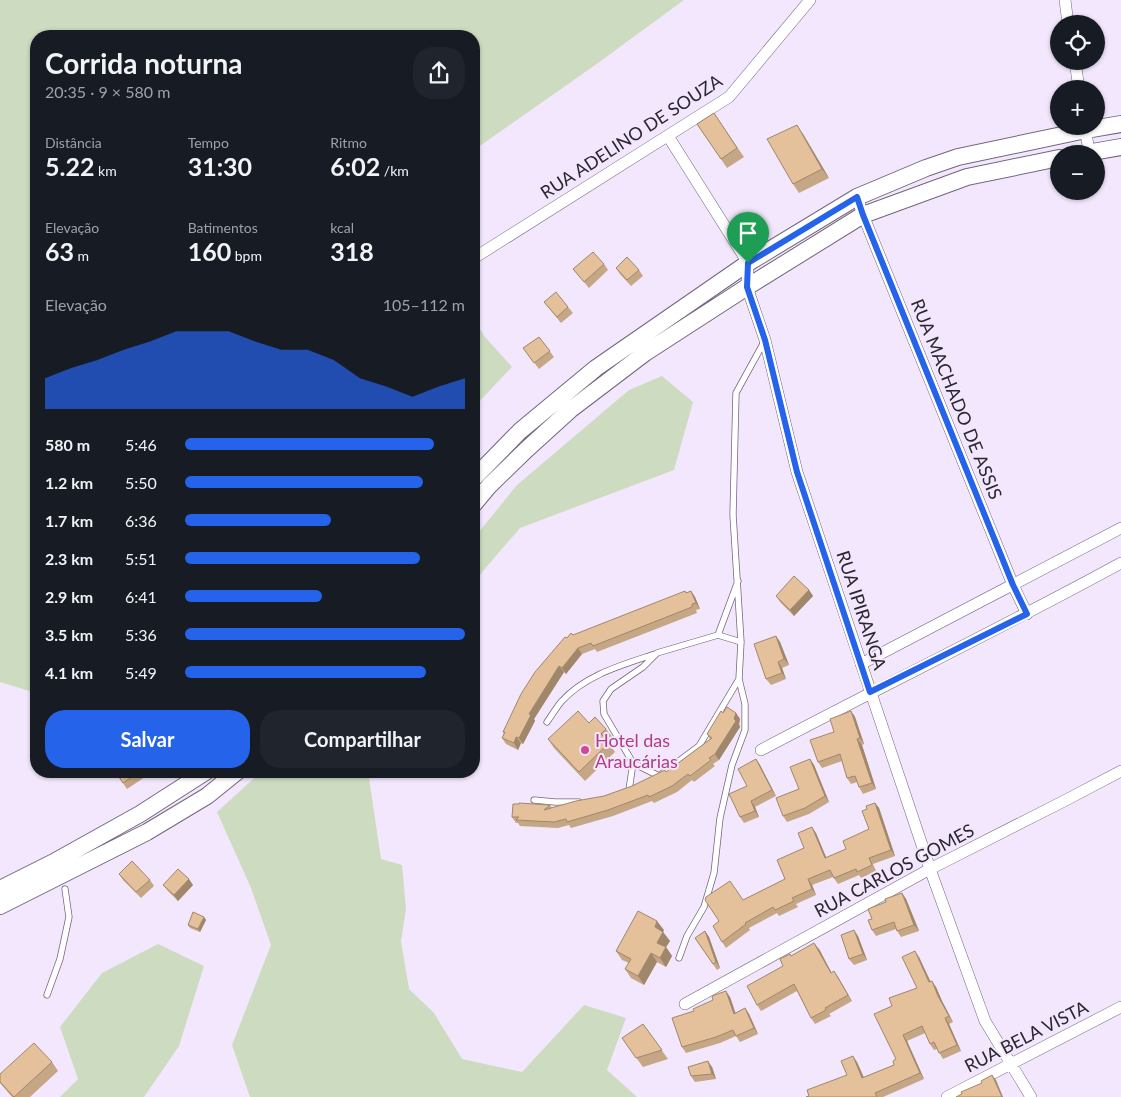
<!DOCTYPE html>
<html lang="pt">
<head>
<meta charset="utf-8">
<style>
	:root { --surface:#171b24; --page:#20242c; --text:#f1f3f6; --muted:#9ea1a6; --accent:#2563eb }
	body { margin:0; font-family:Lato,sans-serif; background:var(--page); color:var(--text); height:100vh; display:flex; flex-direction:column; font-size:19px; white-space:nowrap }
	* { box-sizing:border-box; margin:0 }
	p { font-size:16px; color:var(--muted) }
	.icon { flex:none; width:28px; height:28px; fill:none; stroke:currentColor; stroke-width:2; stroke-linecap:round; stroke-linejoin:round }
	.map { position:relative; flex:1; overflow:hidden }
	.side { position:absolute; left:30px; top:30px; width:450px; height:748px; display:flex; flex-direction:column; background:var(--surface); border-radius:20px; box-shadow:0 1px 4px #0004 }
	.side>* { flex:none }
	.fabs { position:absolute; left:1050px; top:15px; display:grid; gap:10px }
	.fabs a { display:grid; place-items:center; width:55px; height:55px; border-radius:50%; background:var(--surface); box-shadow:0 1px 4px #0004; font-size:25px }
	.pin { position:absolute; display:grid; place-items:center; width:42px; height:42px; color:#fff; margin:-51px -21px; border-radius:50% 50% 50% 0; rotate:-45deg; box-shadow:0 0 5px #0007 }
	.pin .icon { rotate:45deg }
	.round { display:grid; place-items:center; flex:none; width:52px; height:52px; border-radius:20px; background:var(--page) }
	.summary { display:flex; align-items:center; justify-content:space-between; height:85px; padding:0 15px }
	h1 { font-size:28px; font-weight:700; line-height:38px }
	.metrics { display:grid; grid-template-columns:repeat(3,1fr); gap:8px; height:85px; padding:5px 15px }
	.metrics div { display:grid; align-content:center }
	.metrics b { font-size:25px; font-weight:700 }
	.metrics small { font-size:14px; font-weight:400 }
	.metrics p { font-size:14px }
	.chart { height:140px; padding:10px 15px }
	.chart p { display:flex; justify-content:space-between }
	.chart svg { width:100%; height:90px; margin-top:5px; fill:var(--accent); opacity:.7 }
	.cta { display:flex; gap:10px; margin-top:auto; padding:10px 15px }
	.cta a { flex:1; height:58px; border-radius:20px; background:var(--accent); color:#fff; font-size:20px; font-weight:700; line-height:58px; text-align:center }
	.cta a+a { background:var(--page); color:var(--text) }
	ul { padding:0 15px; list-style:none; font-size:16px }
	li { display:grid; grid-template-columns:80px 60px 1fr; align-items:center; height:38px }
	li i { height:12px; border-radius:6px; background:var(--accent) }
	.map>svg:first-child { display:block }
	.green { fill:#cddcc0 }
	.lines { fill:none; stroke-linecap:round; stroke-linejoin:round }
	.lane-casing { stroke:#73667e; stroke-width:7 }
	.street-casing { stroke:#73667e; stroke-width:12 }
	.secondary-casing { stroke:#73667e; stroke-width:18 }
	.lane { stroke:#fff; stroke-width:5.5 }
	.street { stroke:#fff; stroke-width:11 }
	.secondary { stroke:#fff; stroke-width:16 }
	.wall { fill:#c5a685 }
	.shaded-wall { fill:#a0876c }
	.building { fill:#e5c19b; stroke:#a0876c }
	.route-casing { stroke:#fff; stroke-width:10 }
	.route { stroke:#2563eb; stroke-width:6 }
	.hotel-dot { fill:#d1479c; stroke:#f2e7fc; stroke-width:2 }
	.labels { text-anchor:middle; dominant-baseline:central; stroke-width:4; stroke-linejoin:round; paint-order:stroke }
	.street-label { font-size:18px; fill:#2b2630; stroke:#f2e7fc }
	.hotel-label { font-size:18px; fill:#b23c85; stroke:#f2e7fc; text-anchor:start }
</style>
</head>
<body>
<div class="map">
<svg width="1121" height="1097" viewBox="0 0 1121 1097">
	<rect width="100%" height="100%" fill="#f2e7fc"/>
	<!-- green -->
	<path class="green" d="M0,0H684L598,63L474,150V36H36V693L0,682Z
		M474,320L485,337L512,367L474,407Z
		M662,376L693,402L674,470L520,528L483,571L474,584V538L517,485L629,390Z
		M262,771H368L381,859L402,865L406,909L401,941L409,989L434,1013L462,1059L522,1072L584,1005L626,1018L607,1070L637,1097H250L232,1045L271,945L251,888L217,812Z
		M158,944L204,966L179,1046L144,1097H60L78,1079L60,1027L102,973Z"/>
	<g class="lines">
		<defs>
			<path id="lane" d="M738,581L718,635L657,653L643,667L611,689L603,701L604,714L633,763L659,776L699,746L739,679L741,642L733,515L736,393L764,342
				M718,635L741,642
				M547,722C552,715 556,708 561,702C585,675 622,665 655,654
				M629,790L633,763
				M534,800L555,802H579
				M679,958L687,936L704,907L714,873L720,818L732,765L745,730V704L739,679
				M47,995L60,959L69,917L65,889"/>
			<path id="street" d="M1065,0L1068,24
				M1075,61L1079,89
				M1085,126L1089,152
				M668,136L748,263L747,287L765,340L797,472L930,869L985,1021L1031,1097
				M857,197L863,215L1013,585L1027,614
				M474,258L729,97L810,0
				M861,664L1121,528
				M761,750C880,687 1002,628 1121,563
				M685,1004L930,869L1066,800L1121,771
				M947,1097L1121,1007"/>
			<path id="secondary" d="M1081,154L1121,147
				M474,478L520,431L596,368L748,263L857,197L926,168L958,157L1086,130L1121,124
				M474,504L489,486L526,450L570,410L645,353L747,287L863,215L967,177L1059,158
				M0,889L52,863L140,814L207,771
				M0,906L147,832L207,796L238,771"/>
		</defs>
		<!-- lane casing -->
		<use href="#lane" class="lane-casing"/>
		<!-- street casing -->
		<use href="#street" class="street-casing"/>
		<!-- secondary casing -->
		<use href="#secondary" class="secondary-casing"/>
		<!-- lane -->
		<use href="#lane" class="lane"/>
		<!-- street -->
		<use href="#street" class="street"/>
		<!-- secondary -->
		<use href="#secondary" class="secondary"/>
	</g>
	<!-- wall -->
	<path class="wall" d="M714,113L744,157L727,168L697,124Z
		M803,134L829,178L799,193L793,184Z
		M604,264L608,270L589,288L573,269Z
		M616,268L639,270L643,276L631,286L620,274Z
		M544,302L568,307L573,313L561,323Z
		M539,337L554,357L539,369L523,348Z
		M809,590L813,596L794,616L780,602L776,596Z
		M691,591L695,597L700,609L696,610L697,613L597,652L595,649L582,654L566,674L564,672L534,719L535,721L523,744L521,743L518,750L506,744L502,738L504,733L503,732L567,638L573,635Z
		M776,636L780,642L789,665L782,668L786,679L771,685L766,679Z
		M851,711L855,717L864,744L862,745L876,789L863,794L859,787L857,782L851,784L847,778L842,761L822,768L818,762L834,732Z
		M723,713H736L740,719L739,724L740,727L719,760L713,764L715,766L694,782L692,780L677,792L654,803L652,801L613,816L571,828L569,825L558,828L520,826L518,823H516L512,817L550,805L552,808L604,796L632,786L666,772L710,739L707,734Z
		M589,723L606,729L613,738L608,742L615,752L585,781L554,748L548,739Z
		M756,759L760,765L776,796L755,807L759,817L744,823L740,817L747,786Z
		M810,759L814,765L829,802L809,814L787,822L783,816L799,789Z
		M115,771H149L151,773L127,789Z
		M875,803L879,808L895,856L873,864L876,871L861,878L859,875L838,884L833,877L812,885L816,895L796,904L798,907L779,916L777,913L749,928L750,930L726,948L722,942L719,921L743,900L785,879L804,848L816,833L826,858L846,849L869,829L867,809Z
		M119,874L150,880L154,886L141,898L123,880Z
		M163,885H193L178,901L168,891Z
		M902,893L906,899L919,931L901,937L896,929L876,936L872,930V919L886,902Z
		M204,917L206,920L200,932L190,928L188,925Z
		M664,930L663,932L670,941L666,947L672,956L666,967L657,962L644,985L631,978L625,969L629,963L622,960L616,951Z
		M705,931L709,937L720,968L717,970L695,938Z
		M858,936L867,960L854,965L849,959Z
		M819,949L831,972L838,977L852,1001L829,1014L831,1016L815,1024L811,1018L797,991L761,1011L757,1005L783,966L791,956Z
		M919,957L931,982L936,987L942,1001L953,1022L949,1024L961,1051L943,1059L937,1049L934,1050L930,1044L925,1033L907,1041L924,1079L883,1097H806L847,1075L857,1062L864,1077L894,1065L896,1059L892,1006L917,988Z
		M730,997L735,1013L745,1008L749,1014L758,1034L740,1042L736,1036L720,1043L686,1053L682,1047L694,1011Z
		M643,1024L668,1059L643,1067L622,1038Z
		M52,1062L58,1071L30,1097H12L0,1083V1074Z
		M712,1067L716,1079L695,1082L691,1076Z"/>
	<!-- shaded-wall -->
	<path class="shaded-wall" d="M797,125L803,134L829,178L822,169Z
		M809,590L813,596L794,616L790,610Z
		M691,591L695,597L700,609L696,603Z
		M776,636L780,642L789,665L784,659Z
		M578,648L582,654L566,674L562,668Z
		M778,662L782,668L786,679L782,673Z
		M559,666L564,672L534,719L535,721L523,744L519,738L529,714Z
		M851,711L855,717L864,744L860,738Z
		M736,713L740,719L739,724L740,727L719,760L715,754L734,719Z
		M516,737L521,743L518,750L514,743Z
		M857,739L862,745L876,789L872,783Z
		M756,759L760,765L776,796L772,790Z
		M810,759L814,765L829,802L825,796Z
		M751,801L755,807L759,817L755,811Z
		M875,803L879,808L895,856L891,850Z
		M812,827L816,833L829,864L825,858Z
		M189,879L193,885L178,901L174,895Z
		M808,879L812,885L816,895L812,889Z
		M902,893L906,899L919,931L914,925Z
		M204,917L206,920L200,932L198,929Z
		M657,921L664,930L661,936L655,927Z
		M854,930L858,936L867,960L863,954Z
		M705,931L709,937L720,968L716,962Z
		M663,932L670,941L666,947L672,956L666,967L660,958L657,943Z
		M814,943L819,949L835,979L831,973Z
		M915,951L919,957L933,988L929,982Z
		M651,953L657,962L644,985L638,976Z
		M834,971L838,977L852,1001L848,995Z
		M932,981L936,987L942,1001L953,1022L949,1016L938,996Z
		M726,991L730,997L738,1020L734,1014Z
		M745,1008L749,1014L758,1034L754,1028Z
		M945,1018L949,1024L961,1051L957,1045Z
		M903,1035L907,1041L924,1079L920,1073Z
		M853,1056L857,1062L866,1084L862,1078Z
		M708,1061L712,1067L716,1079L712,1074Z
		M992,1075L996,1080L1003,1097H1002Z"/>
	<!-- building -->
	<path class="building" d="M714,113L737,148L721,159L697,124Z
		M797,125L822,169L793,184L767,139Z
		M593,252L604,264L584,282L573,269Z
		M627,257L639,270L627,280L616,268Z
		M556,292L568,307L557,317L544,302Z
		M539,337L550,351L534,363L523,348Z
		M794,576L809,590L790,610L776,596Z
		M685,591L686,593L691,591L696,603L692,604V607L593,646L591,643L578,648L562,668L559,666L529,714L531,715L519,738L516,737L514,743L502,738L505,732H503L521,694L535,672L565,637L567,638L571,633L573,635Z
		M776,636L784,659L778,662L782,673L766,679L754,644Z
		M727,707L736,713L734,719L736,721L715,754L709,758L711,760L690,776L688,774L672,786L649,797L648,795L608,810L567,822L566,819L554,822L516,820L519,817H512L513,804H519V803L550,805L544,810L576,801L604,796L632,786L665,770L666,772L712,738L707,734L721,711L723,713Z
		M578,711L589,723L595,717L606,729L601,734L609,743L579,772L548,739Z
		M851,711L860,738L857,739L872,783L859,787L855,776L847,778L840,754L818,762L810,740L834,732L830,719Z
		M756,759L772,790L751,801L755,811L740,817L729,794L747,786L738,769Z
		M810,759L825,796L805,808L783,816L776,798L799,789L790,767Z
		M115,771H140L123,783Z
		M875,803L891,850L869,858L872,865L857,872L856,869L834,878L830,870L808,879L812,889L792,898L794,901L775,910L773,907L745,923L746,924L722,942L713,926L719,921L705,900L706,897L730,881L743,900L785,879L777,860L804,848L798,833L812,827L825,858L846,849L843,841L869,829L862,811L867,809L866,806Z
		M132,861L150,880L136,892L119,874Z
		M178,869L189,879L174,895L163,885Z
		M902,893L914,925L897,931L894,922L872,930L868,920L872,919L868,909L886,902L885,899Z
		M638,911L657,921L655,927L663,932L657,943L666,947L660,958L651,953L638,976L625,969L631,959L616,951Z
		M193,912L204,917L198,929L188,925Z
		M854,930L863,954L849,959L841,935Z
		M705,931L716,962L713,964L695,938Z
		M814,943L831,973L834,971L848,995L825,1008L826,1010L811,1018L794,984L757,1005L747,986L783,966L780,959L790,954L791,956Z
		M915,951L929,982L932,981L938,996L949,1016L945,1018L957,1045L939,1053L934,1042L930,1044L922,1026L903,1035L920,1073L875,1093L877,1097H806L809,1096L807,1090L847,1075L841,1061L853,1056L862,1078L894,1065L893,1061L896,1059L874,1014L892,1006L889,998L917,988L902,957Z
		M726,991L734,1014L745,1008L754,1028L736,1036L733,1030L716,1037L682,1047L672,1018L694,1011L693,1009L713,1000L712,996Z
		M643,1024L662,1050L636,1058L622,1038Z
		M34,1043L52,1062L14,1097L0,1082V1074Z
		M708,1061L712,1074L691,1076L688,1067Z
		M992,1075L1002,1097H956L962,1094L961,1092L982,1083L981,1081Z"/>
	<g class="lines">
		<defs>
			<path id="route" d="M857,197L863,215L1013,585L1027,614L870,692L797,472L765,340L747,287L748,263Z"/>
		</defs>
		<!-- route casing -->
		<use href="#route" class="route-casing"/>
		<!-- route -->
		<use href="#route" class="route"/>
	</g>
	<!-- markers -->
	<circle class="hotel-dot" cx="585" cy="750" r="5"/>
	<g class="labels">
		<!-- street labels -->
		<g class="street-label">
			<text transform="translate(631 136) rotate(-33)">RUA ADELINO DE SOUZA</text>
			<text transform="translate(957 399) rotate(68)">RUA MACHADO DE ASSIS</text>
			<text transform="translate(862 610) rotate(72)">RUA IPIRANGA</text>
			<text transform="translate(894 870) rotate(-28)">RUA CARLOS GOMES</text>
			<text transform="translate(1026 1036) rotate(-27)">RUA BELA VISTA</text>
		</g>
		<!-- hotel labels -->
		<g class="hotel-label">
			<text x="595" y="740">Hotel das<tspan x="595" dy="21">Araucárias</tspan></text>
		</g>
	</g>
</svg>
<div class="fabs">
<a><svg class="icon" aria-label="locate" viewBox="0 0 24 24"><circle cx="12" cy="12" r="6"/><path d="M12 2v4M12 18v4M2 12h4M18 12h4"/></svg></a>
<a>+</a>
<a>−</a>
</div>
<div class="pin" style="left:748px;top:263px;background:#1e9e55"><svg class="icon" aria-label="arrive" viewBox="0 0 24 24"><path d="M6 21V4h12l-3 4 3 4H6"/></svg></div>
<section class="side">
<div class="summary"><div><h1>Corrida noturna</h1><p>20:35 · 9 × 580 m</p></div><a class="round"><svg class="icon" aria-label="share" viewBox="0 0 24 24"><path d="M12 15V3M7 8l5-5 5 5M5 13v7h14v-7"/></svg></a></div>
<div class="metrics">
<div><p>Distância</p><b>5.22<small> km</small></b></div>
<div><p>Tempo</p><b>31:30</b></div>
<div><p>Ritmo</p><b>6:02<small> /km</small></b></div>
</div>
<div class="metrics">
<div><p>Elevação</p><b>63<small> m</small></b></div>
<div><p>Batimentos</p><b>160<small> bpm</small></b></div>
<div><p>kcal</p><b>318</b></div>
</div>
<div class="chart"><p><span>Elevação</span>105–112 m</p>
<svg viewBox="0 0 160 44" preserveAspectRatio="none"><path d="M0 44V29L10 24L20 20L30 15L40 11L50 6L60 6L70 6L80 11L90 15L100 15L110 20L120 29L130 33L140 38L150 33L160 29V44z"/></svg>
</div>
<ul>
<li><b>580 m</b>5:46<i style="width:89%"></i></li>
<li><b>1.2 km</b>5:50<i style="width:85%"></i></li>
<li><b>1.7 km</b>6:36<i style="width:52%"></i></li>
<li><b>2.3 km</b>5:51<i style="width:84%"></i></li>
<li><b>2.9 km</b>6:41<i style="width:49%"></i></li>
<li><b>3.5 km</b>5:36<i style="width:100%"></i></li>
<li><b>4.1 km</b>5:49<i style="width:86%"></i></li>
</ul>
<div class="cta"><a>Salvar</a><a>Compartilhar</a></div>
</section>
</div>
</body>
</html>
